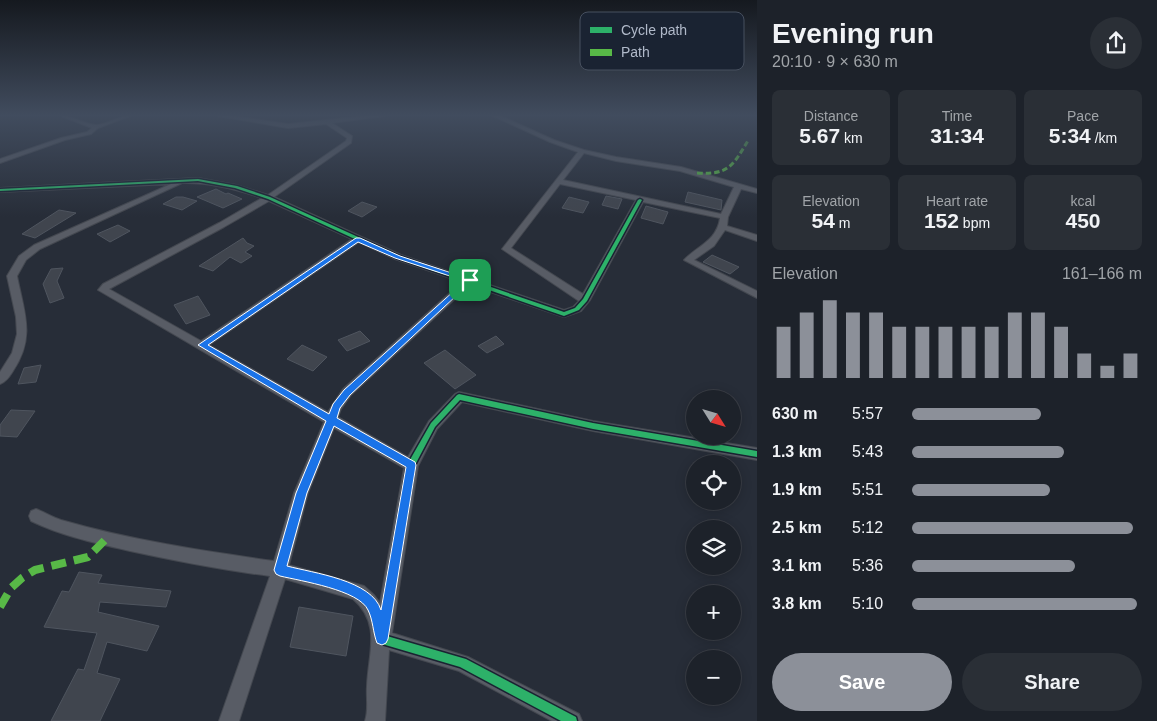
<!DOCTYPE html>
<html lang="en">
<head>
<meta charset="utf-8">
<style>
	:root { --surface:#1d222a; --page:#2a2f36; --text:#f1f3f6; --muted:#a0a4a8; --line:#3b3f47; --accent:#8c9099 }
	body { margin:0; font-family:Helvetica,sans-serif; background:var(--page); color:var(--text); height:100vh; display:flex; flex-direction:column; font-size:19px; white-space:nowrap }
	* { box-sizing:border-box; margin:0 }
	p { font-size:16px; color:var(--muted) }
	.icon { flex:none; width:28px; height:28px; fill:none; stroke:currentColor; stroke-width:2; stroke-linecap:round; stroke-linejoin:round }
	.map { position:relative; flex:1; overflow:hidden }
	.sheet { display:flex; flex-direction:column; background:var(--surface); width:400px }
	.sheet>* { flex:none }
	.needle { width:32px; rotate:127deg }
	.fabs { position:absolute; left:686px; top:390px; display:grid; gap:10px }
	.fabs a { display:grid; place-items:center; width:55px; height:55px; border-radius:50%; background:var(--surface); box-shadow:0 2px 12px #0003,0 0 0 1px var(--line); font-size:25px }
	.pin { position:absolute; display:grid; place-items:center; width:42px; height:42px; color:#fff; margin:-21px; border-radius:10px; box-shadow:0 2px 8px #0006 }
	.round { display:grid; place-items:center; flex:none; width:52px; height:52px; border-radius:26px; background:var(--page) }
	.headline { display:flex; align-items:center; justify-content:space-between; height:85px; padding:0 15px }
	h1 { font-size:28px; font-weight:700; line-height:38px }
	.figures { display:grid; grid-template-columns:repeat(3,1fr); gap:8px; height:85px; padding:5px 15px }
	.figures div { display:grid; align-content:center; border-radius:8px; background:var(--page); text-align:center }
	.figures b { font-size:21px; font-weight:700 }
	.figures small { font-size:14px; font-weight:400 }
	.figures p { font-size:14px }
	.chart { height:140px; padding:10px 15px }
	.chart p { display:flex; justify-content:space-between }
	.chart svg { width:100%; height:90px; margin-top:5px; stroke:var(--accent); stroke-width:6 }
	.cta { display:flex; gap:10px; margin-top:auto; padding:10px 15px }
	.cta a { flex:1; height:58px; border-radius:30px; background:var(--accent); color:#fff; font-size:20px; font-weight:700; line-height:58px; text-align:center }
	.cta a+a { background:var(--page); color:var(--text) }
	ul { padding:0 15px; list-style:none; font-size:16px }
	li { display:grid; grid-template-columns:80px 60px 1fr; align-items:center; height:38px }
	li i { height:12px; border-radius:6px; background:var(--accent) }
	main { display:flex; flex:1; min-height:0 }
	.map>svg:first-child { display:block }
	.building { fill:#40454e; stroke:#4f555f }
	.lines { fill:none; stroke-linecap:round; stroke-linejoin:round }
	.street-casing { stroke:#444850; stroke-width:2 }
	.street { fill:#585c65; fill-rule:evenodd }
	.quiet-far1 { stroke:#58b947; stroke-width:3; stroke-dasharray:5.5 3; stroke-linecap:butt }
	.quiet { stroke:#58b947; stroke-width:8; stroke-dasharray:15 8; stroke-linecap:butt }
	.cycleway-casing { stroke:#1a2332; stroke-width:3 }
	.cycleway { fill:#2db169; fill-rule:evenodd }
	.route { fill:#1a73e8; stroke:#fff; fill-rule:evenodd }
	.key { fill:#1a2332; stroke:#47505f; stroke-width:1 }
	.key-label { font-size:14px; fill:#b0b9c9 }
</style>
</head>
<body>
<main>
<div class="map">
<svg width="757" height="721" viewBox="0 0 757 721">
	<rect width="100%" height="100%" fill="#272d38"/>
	<!-- building -->
	<path class="building" d="M216,189L226,194L228,193L242,199L223,208L197,197Z
		M688,192L722,200L721,210L685,202Z
		M606,196L622,199L618,209L602,205Z
		M176,197H183L197,201L182,210L163,204Z
		M569,197L589,202L583,213L562,208Z
		M362,202L377,207L362,217L348,211Z
		M646,206L668,212L663,224L641,218Z
		M59,210L76,213L35,238L22,234Z
		M118,225L130,231L110,242L97,234Z
		M243,238L247,243L254,246L245,252L252,256L241,263L230,257L213,271L199,266Z
		M712,255L739,267L730,274L703,262Z
		M63,268L57,281L64,298L50,303L43,284L51,269Z
		M198,296L210,315L186,324L174,305Z
		M360,331L370,341L347,351L338,340Z
		M496,336L504,344L487,353L478,346Z
		M302,345L327,357L313,371L287,359Z
		M445,350L476,375L455,389L424,363Z
		M41,365L36,382L18,384L24,368Z
		M11,410L35,411L17,437L0,436V425Z
		M79,572L102,575L98,583L171,591L166,607L100,602L98,612L159,626L147,651L107,642L97,673L120,679L100,721H51L78,669L84,670L97,633L44,627L62,591L69,592Z
		M299,607L353,616L346,656L290,647Z"/>
	<g class="lines">
		<defs>
			<path id="street" d="M61,116C74,116 84,124 96,125C106,125 118,116 130,116L98,128L91,134L65,140L0,163V159L61,138L87,132L92,128Z
				M218,116H233L288,124L364,116H384L332,123L352,136L351,143L274,197L401,255L468,278H473L475,280L564,310L573,307L579,301L502,249L578,152L550,142L493,116H501L554,140L584,150L616,157L681,167L757,189V193L741,189L728,217L727,226L757,235V241L725,230L714,246L694,260L757,291V298L684,260C697,246 717,241 720,218L643,202L590,300L581,311L564,317L470,285L351,395L341,409L338,417L408,457L429,421L455,394L459,392L593,421L757,448V460L593,431L462,402L437,429L418,466L392,633L468,657L579,714L582,721H552L459,671L389,650L385,721H365C369,709 366,698 367,686C368,654 382,624 353,599L285,579L239,721H219L270,576C223,570 176,561 130,551C96,543 62,536 31,521L29,516L31,511L36,509C44,512 52,517 61,520C130,540 203,551 274,561L294,493L324,422L98,290L103,284L219,223L262,198C236,189 210,182 182,183L40,249L26,260L17,276C24,312 36,337 13,371C10,376 6,382 0,384V372L12,353L17,334L16,317L7,276L19,256L34,245L171,184L0,192V188L198,178L236,185L268,195L346,141L347,138L326,124L288,128ZM584,153L616,161L680,171L734,187L721,214L563,180ZM560,184L636,200L583,294L511,248ZM269,201L352,239L201,341L109,289L224,227ZM359,242L395,259L462,282L343,389L328,412L209,345ZM334,428L404,468L380,603L374,595L364,586L289,565L308,493Z"/>
		</defs>
		<!-- street casing -->
		<use href="#street" class="street-casing"/>
		<!-- street -->
		<use href="#street" class="street"/>
		<!-- quiet-far1 -->
		<path class="quiet-far1" d="M697,173C730,175 733,165 749,139"/>
		<!-- quiet -->
		<path class="quiet" d="M0,607L11,588L22,578L35,570L88,557L107,538"/>
		<defs>
			<path id="cycleway" d="M198,179L237,186L270,197L400,256L564,312L575,308L583,299L638,200L640,199L642,200L587,301L579,310L564,316L396,258L268,199L235,188L198,181L0,191V189Z
				M459,394L593,423L757,451V457L593,429L460,400L435,427L415,465L387,636L466,659L576,717L577,721H561L460,667L382,644L379,642L377,639L407,465L431,423L457,395Z"/>
		</defs>
		<!-- cycleway casing -->
		<use href="#cycleway" class="cycleway-casing"/>
		<!-- cycleway -->
		<use href="#cycleway" class="cycleway"/>
	</g>
	<!-- sky -->
	<linearGradient id="sky" x2="0" y2="1"><stop stop-color="#15191f"/><stop offset="0.53" stop-color="#414c5e"/><stop offset="1" stop-color="#414c5e" stop-opacity="0"/></linearGradient>
	<rect width="757" height="217" fill="url(#sky)"/>
	<!-- route -->
	<path class="route" d="M356,238H360L400,256L473,280L350,395L340,408L337,418L415,462L416,465L388,639L386,643L382,645L377,643C373,633 373,620 368,610C359,590 301,581 280,576L276,574L274,570L296,493L326,421L198,345ZM358,242L395,258L465,281L344,390L333,404L329,414L208,345ZM334,426L406,467L381,610C372,580 313,573 287,566L307,493Z"/>
	<!-- legend -->
	<rect x="580" y="12" width="164" height="58" rx="8" class="key"/>
	<rect x="590" y="27" width="22" height="6" fill="#2db169"/>
	<rect x="590" y="49" width="22" height="7" fill="#58b947"/>
	<g class="key-label">
		<text x="621" y="35">Cycle path</text>
		<text x="621" y="57">Path</text>
	</g>
</svg>
<div class="fabs">
<a><svg class="needle" viewBox="-14 -14 28 28"><path d="M0-13l5 13h-10z" fill="#e53935"/><path d="M0 13l5-13h-10z" fill="#a0a4a8"/></svg></a>
<a><svg class="icon" aria-label="locate" viewBox="0 0 24 24"><circle cx="12" cy="12" r="6"/><path d="M12 2v4M12 18v4M2 12h4M18 12h4"/></svg></a>
<a><svg class="icon" aria-label="layers" viewBox="0 0 24 24"><path d="M12 4l9 5-9 5-9-5zM3 14l9 5 9-5"/></svg></a>
<a>+</a>
<a>−</a>
</div>
<div class="pin" style="left:470px;top:280px;background:#1e9e55"><svg class="icon" aria-label="arrive" viewBox="0 0 24 24"><path d="M6 21V4h12l-3 4 3 4H6"/></svg></div>
</div>
<section class="sheet">
<div class="headline"><div><h1>Evening run</h1><p>20:10 · 9 × 630 m</p></div><a class="round"><svg class="icon" aria-label="share" viewBox="0 0 24 24"><path d="M12 15V3M7 8l5-5 5 5M5 13v7h14v-7"/></svg></a></div>
<div class="figures">
<div><p>Distance</p><b>5.67<small> km</small></b></div>
<div><p>Time</p><b>31:34</b></div>
<div><p>Pace</p><b>5:34<small> /km</small></b></div>
</div>
<div class="figures">
<div><p>Elevation</p><b>54<small> m</small></b></div>
<div><p>Heart rate</p><b>152<small> bpm</small></b></div>
<div><p>kcal</p><b>450</b></div>
</div>
<div class="chart"><p><span>Elevation</span>161–166 m</p>
<svg viewBox="0 0 160 44" preserveAspectRatio="none"><path d="M5 44V19M15 44V12M25 44V6M35 44V12M45 44V12M55 44V19M65 44V19M75 44V19M85 44V19M95 44V19M105 44V12M115 44V12M125 44V19M135 44V32M145 44V38M155 44V32"/></svg>
</div>
<ul>
<li><b>630 m</b>5:57<i style="width:56%"></i></li>
<li><b>1.3 km</b>5:43<i style="width:66%"></i></li>
<li><b>1.9 km</b>5:51<i style="width:60%"></i></li>
<li><b>2.5 km</b>5:12<i style="width:96%"></i></li>
<li><b>3.1 km</b>5:36<i style="width:71%"></i></li>
<li><b>3.8 km</b>5:10<i style="width:98%"></i></li>
</ul>
<div class="cta"><a>Save</a><a>Share</a></div>
</section>
</main>
</body>
</html>
